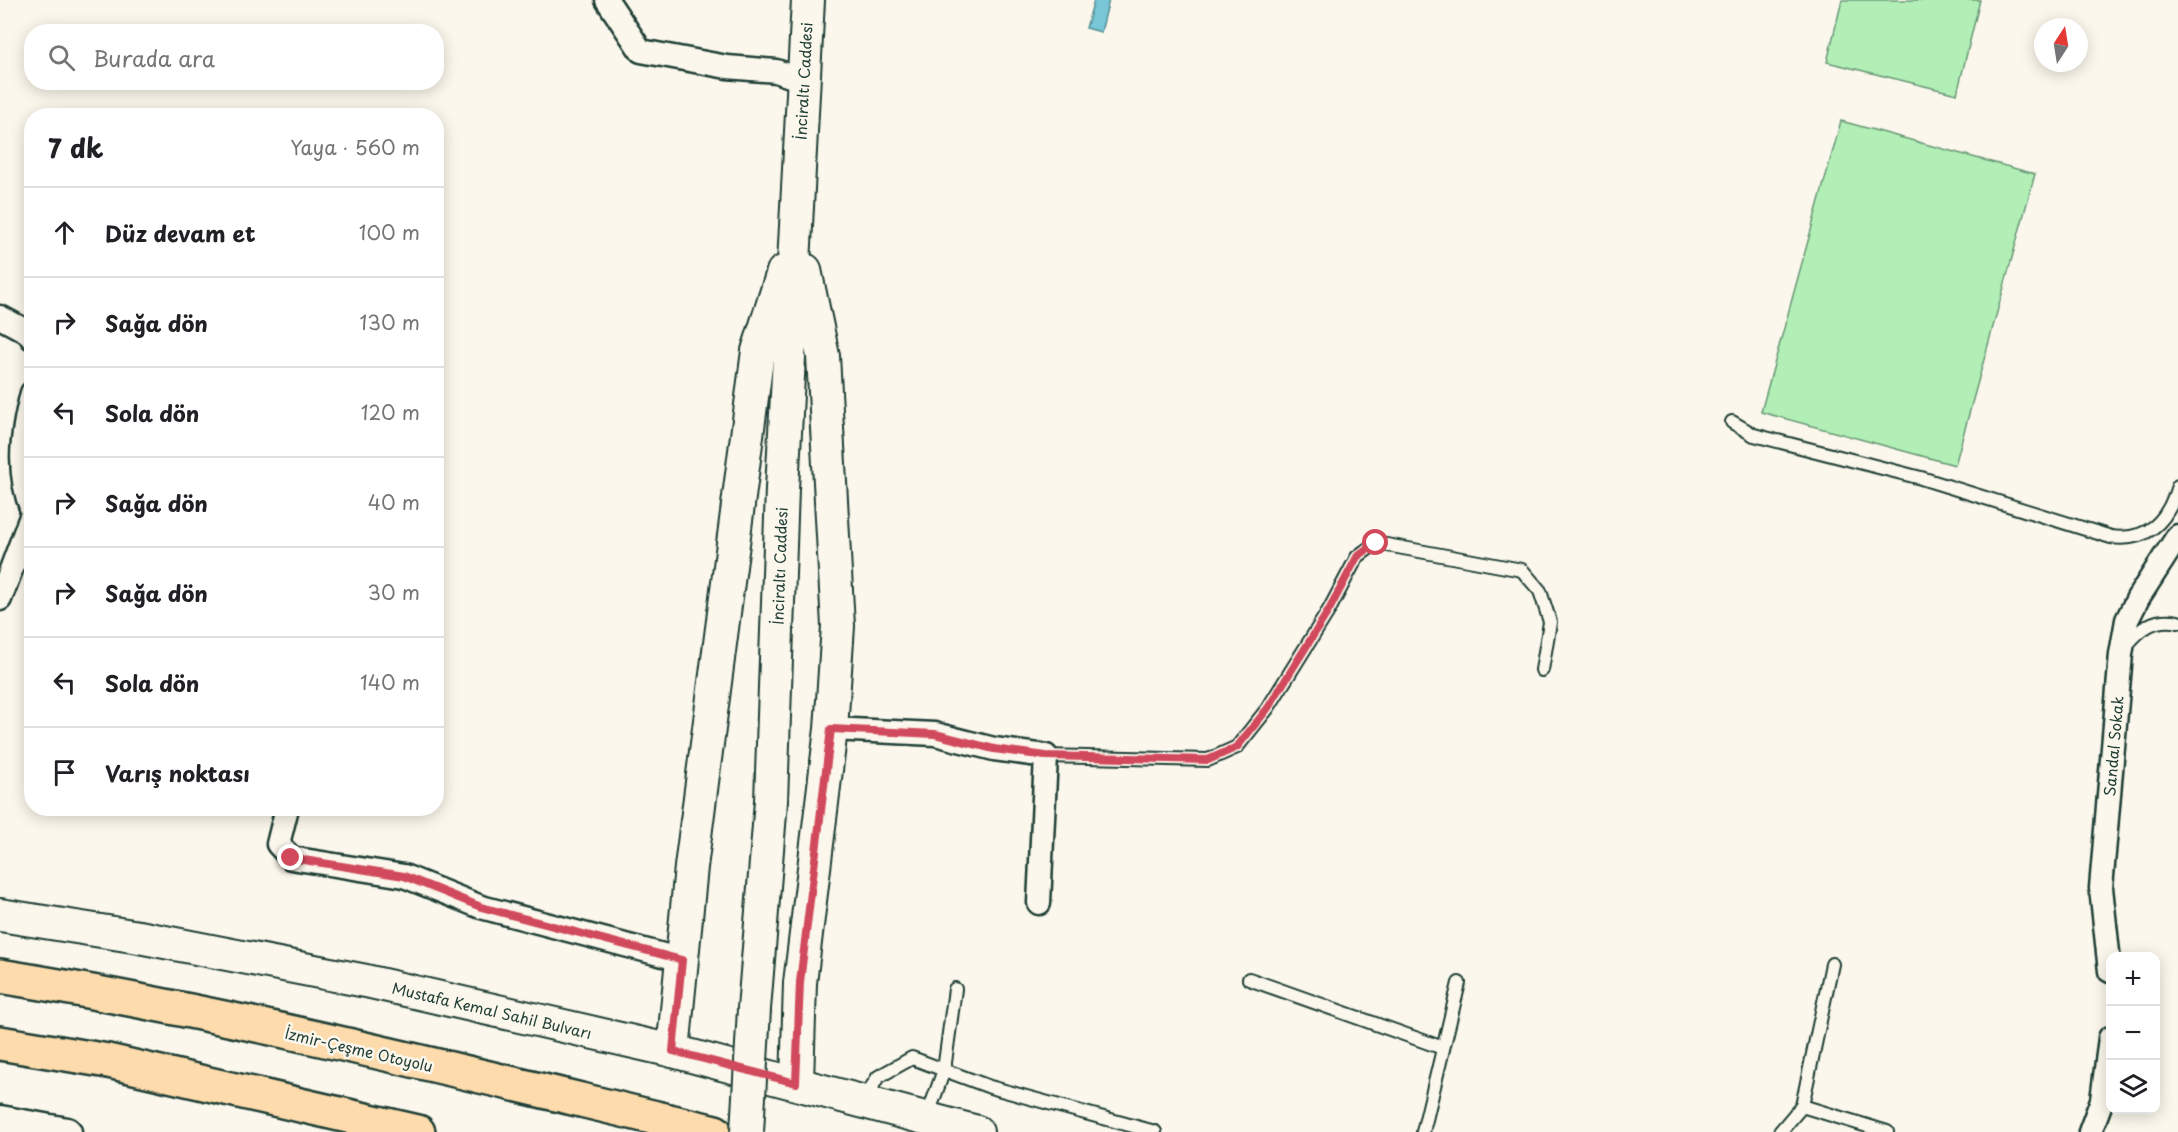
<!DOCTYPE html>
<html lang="tr">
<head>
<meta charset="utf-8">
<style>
  :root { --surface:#fff; --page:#f2f2f2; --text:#202124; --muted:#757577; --line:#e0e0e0 }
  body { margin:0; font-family:"Playpen Sans",sans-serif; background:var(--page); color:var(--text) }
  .controls { position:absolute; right:18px; bottom:18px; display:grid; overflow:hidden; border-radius:12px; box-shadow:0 3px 15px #0003 }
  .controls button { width:54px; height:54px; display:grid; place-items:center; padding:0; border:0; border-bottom:2px solid var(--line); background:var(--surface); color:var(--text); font:30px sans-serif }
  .compass { position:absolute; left:2034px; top:18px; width:54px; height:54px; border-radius:50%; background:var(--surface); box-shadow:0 3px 15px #0003; rotate:12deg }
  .stop { position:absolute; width:18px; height:18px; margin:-14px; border:4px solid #d1495b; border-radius:50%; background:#fff }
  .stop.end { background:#d1495b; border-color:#fff; box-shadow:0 2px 6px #0008 }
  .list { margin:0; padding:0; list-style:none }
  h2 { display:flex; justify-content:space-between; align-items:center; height:78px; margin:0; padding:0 24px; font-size:26px }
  h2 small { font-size:20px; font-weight:400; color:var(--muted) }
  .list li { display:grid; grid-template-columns:39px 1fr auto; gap:18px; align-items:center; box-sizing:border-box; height:90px; padding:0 24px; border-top:2px solid var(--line) }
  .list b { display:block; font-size:22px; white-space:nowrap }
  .list em { font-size:20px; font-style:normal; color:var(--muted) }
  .icon { flex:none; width:33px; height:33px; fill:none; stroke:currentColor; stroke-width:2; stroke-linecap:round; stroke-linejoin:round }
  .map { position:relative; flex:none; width:2178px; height:1132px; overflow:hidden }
  .search { position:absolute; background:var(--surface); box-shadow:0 3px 15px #0003; left:24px; top:24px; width:420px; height:66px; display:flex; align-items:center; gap:15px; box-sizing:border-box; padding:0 21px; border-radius:24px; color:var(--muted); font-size:22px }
  .panel { position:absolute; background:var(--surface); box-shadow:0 3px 15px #0003; left:24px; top:108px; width:420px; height:708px; border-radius:24px }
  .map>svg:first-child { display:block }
</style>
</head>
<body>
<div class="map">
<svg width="2178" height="1132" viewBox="0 0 2178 1132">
  <rect width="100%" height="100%" fill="#fbf7ec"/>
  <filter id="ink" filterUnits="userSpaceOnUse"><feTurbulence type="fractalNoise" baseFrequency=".0167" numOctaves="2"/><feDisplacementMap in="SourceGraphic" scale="12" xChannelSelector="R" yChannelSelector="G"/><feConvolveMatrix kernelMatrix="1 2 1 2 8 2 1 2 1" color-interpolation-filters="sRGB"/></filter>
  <g filter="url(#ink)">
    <g fill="#b1efb6" stroke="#689675" stroke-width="1.5">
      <polygon points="1842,0 1980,0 1957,94 1827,62"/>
      <polygon points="1841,121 2035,174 1955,465 1761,412"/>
    </g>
    <polygon fill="#78c6d6" stroke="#548f95" stroke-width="1.5" points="1094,0 1109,0 1101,32 1086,28"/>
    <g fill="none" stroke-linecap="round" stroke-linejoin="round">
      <defs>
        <g id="service">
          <path d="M1732,422l22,13 167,43 190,59c38,5 57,-17 67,-51"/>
          <path d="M2126,646c14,-18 29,-29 52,-24"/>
          <polyline points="1046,756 1208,760 1237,747 1268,708 1329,610 1357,557 1376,543 1522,570 1540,591 1550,622 1542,670"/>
          <polyline points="1249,979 1443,1048"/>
          <polyline points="863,1101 878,1077 912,1058 990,1087 1155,1132"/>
          <polyline points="1802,1106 1887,1132"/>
          <polyline points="927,1117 944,1070 955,989"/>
          <polyline points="1423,1132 1459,983"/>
          <polyline points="1780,1132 1802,1106 1832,964"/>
        </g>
        <g id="minor">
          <polyline points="607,0 641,51 727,67 776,71 802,80"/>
          <polyline points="0,317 28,332 32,338"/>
          <path d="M32,393c-10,40 -16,78 0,117"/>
          <polyline points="0,599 32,514"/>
          <polyline points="831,729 935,734 994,749 1046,756 1039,903"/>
          <polyline points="287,808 278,844 291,858 404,876 481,907 682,960"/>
          <polyline points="2110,971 2101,888 2121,654 2127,620 2138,598 2178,536"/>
          <polyline points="2090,1132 2102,1100 2110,1038"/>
        </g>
        <polyline id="tertiary" points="0,1120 67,1132"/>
        <g id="secondary">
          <polyline points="0,915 139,937 366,981 673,1051 977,1132"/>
          <polyline points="754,1009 771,801 782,489 808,0"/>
          <polyline points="673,1051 691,867 758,351 783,272"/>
          <polyline points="797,1083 800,983 831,729 838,626 823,356 805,270"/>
        </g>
        <g id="motorway">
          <path d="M0,976c241,39 478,100 715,156"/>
          <polyline points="0,1043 108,1061 418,1132"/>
        </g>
      </defs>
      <use href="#service" stroke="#1f3d34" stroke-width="16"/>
      <use href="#minor" stroke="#1f3d34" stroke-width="27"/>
      <use href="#tertiary" stroke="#1f3d34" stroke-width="33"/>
      <use href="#secondary" stroke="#1f3d34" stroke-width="36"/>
      <use href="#motorway" stroke="#1f3d34" stroke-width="38"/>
      <use href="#service" stroke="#fbf7ec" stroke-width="12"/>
      <use href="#minor" stroke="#fbf7ec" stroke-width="22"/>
      <use href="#tertiary" stroke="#fbf7ec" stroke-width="28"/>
      <use href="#secondary" stroke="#fbf7ec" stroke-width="32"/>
      <use href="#motorway" stroke="#fddbac" stroke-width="33"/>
      <defs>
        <polyline id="secondary-bridge" points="747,1132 754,1009"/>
      </defs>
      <use href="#secondary-bridge" stroke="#1f3d34" stroke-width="36" stroke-linecap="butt"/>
      <use href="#secondary-bridge" stroke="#fbf7ec" stroke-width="32"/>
    </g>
  </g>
  <g fill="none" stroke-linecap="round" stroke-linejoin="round" filter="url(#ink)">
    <polyline stroke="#d1495b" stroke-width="8" points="291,858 404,876 481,907 682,960 673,1051 796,1083 800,982 831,729 935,734 994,749 1046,756 1208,760 1237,747 1268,708 1329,610 1357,557 1376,543"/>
  </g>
  <g text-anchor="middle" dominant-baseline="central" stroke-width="5" stroke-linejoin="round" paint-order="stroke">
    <g font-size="15" fill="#1f3d34" stroke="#fbf7ec">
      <text transform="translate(803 81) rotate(-87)">İnciraltı Caddesi</text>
      <text transform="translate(779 566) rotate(-88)">İnciraltı Caddesi</text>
      <text transform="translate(2113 746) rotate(-85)">Sandal Sokak</text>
      <text transform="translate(492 1010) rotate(13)">Mustafa Kemal Sahil Bulvarı</text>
      <text transform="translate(359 1049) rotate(13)">İzmir-Çeşme Otoyolu</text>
    </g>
  </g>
</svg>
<div class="controls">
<button>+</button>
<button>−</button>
<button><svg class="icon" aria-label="layers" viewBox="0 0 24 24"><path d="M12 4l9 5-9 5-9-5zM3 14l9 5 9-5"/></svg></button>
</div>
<svg class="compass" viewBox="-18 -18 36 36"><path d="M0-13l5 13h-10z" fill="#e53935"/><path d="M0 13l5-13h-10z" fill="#757577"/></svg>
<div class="stop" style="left:1376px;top:543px"></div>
<div class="stop end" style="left:291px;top:858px"></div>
<div class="search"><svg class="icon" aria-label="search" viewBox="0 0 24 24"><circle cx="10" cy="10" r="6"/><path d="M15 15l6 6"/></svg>Burada ara</div>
<section class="panel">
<h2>7 dk<small>Yaya · 560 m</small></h2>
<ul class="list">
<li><svg class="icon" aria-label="ahead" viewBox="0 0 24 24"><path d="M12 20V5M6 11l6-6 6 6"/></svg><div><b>Düz devam et</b></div><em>100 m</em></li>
<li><svg class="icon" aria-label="right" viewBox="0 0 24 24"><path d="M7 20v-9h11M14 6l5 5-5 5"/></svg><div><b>Sağa dön</b></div><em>130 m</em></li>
<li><svg class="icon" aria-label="left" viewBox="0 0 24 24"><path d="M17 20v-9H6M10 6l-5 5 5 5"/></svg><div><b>Sola dön</b></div><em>120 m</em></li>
<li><svg class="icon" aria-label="right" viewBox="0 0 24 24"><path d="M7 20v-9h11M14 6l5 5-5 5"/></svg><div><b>Sağa dön</b></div><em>40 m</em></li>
<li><svg class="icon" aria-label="right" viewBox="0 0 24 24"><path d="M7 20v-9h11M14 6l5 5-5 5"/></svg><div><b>Sağa dön</b></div><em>30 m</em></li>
<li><svg class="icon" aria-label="left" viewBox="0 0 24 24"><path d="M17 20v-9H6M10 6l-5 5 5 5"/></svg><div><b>Sola dön</b></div><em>140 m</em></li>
<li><svg class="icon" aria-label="arrive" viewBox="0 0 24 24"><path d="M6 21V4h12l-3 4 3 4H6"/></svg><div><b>Varış noktası</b></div></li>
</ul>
</section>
</div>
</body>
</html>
